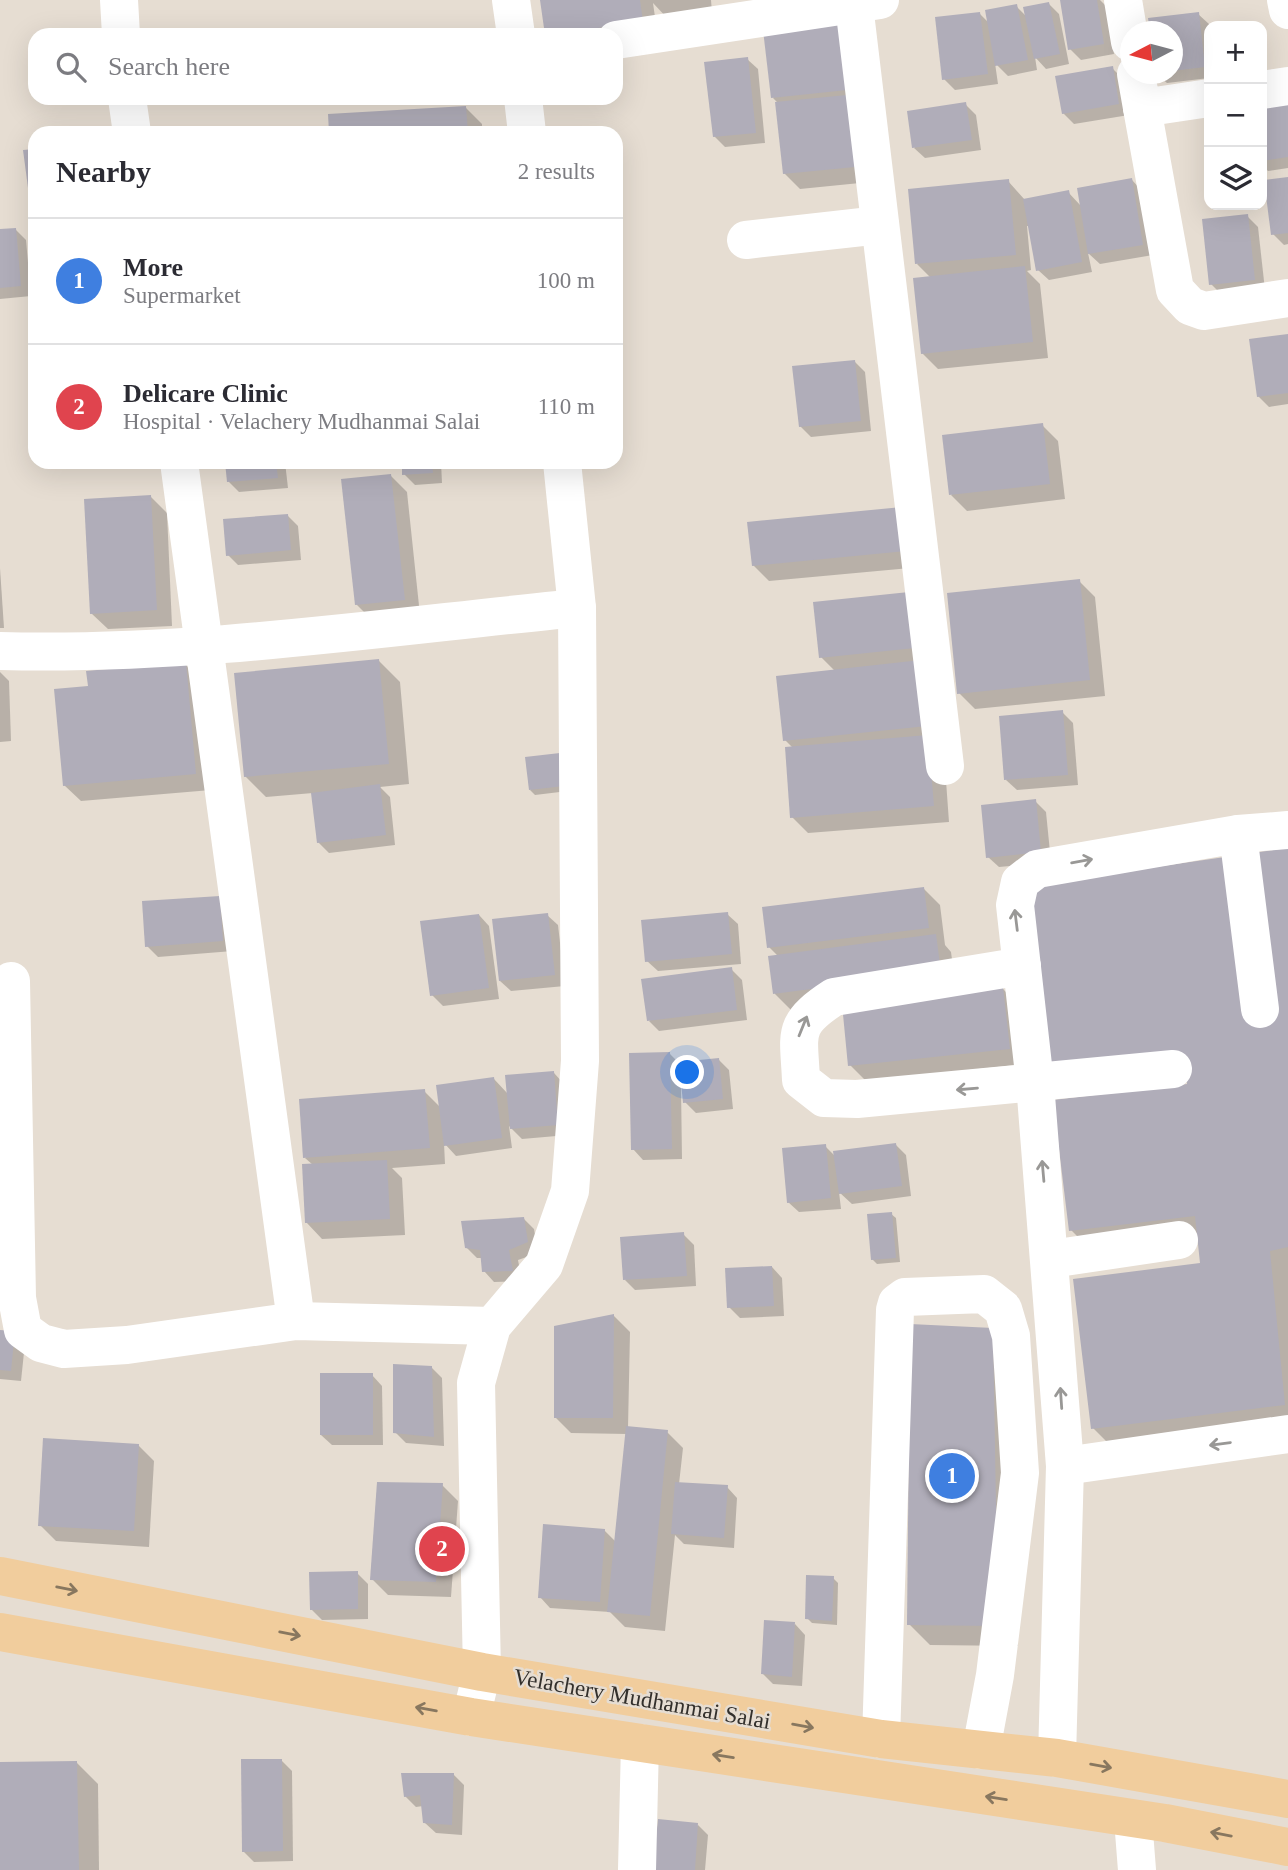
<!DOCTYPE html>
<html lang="en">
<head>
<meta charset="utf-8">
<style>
  :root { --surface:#fff; --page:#f7f7f7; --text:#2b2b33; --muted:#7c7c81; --line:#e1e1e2; --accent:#ea580c }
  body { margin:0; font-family:"Times New Roman",serif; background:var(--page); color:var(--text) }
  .controls { position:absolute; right:21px; top:21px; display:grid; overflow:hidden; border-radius:14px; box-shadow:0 7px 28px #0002 }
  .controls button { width:63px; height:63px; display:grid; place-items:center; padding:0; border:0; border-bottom:2px solid var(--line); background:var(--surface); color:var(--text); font:35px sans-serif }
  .compass { position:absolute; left:1120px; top:21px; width:63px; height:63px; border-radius:50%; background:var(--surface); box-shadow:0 7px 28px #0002; rotate:264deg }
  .you { position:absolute; left:688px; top:1073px; width:24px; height:24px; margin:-18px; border:5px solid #fff; border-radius:50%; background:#1a73e8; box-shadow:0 0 0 10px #1a73e833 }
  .badge { display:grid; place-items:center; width:46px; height:46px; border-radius:50%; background:var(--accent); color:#fff; font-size:23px; font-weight:700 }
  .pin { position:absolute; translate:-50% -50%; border:4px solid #fff; box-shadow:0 2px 7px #0006 }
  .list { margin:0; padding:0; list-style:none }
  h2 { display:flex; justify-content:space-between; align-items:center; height:91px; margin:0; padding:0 28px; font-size:30px }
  h2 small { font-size:23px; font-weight:400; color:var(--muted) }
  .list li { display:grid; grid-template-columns:46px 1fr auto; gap:21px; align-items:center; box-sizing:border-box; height:126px; padding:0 28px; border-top:2px solid var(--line) }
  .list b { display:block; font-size:26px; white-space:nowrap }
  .list p { margin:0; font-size:23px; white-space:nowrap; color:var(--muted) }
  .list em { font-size:23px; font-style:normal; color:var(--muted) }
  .icon { flex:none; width:38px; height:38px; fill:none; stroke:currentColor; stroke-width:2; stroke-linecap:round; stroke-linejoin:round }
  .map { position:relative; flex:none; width:1288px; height:1870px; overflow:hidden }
  .search { position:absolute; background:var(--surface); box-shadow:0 7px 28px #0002; left:28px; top:28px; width:595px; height:77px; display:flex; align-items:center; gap:18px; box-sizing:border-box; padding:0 24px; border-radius:21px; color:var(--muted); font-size:26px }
  .panel { position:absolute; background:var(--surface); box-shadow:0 7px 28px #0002; left:28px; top:126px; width:595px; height:343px; border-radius:21px }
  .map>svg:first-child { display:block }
</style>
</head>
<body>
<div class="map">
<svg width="1288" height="1870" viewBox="0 0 1288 1870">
  <rect width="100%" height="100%" fill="#e6ddd2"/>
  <g fill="#0003">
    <polygon points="541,0 711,0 712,12 668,19 653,3 658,38 547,35"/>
    <polygon points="1070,0 1100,0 1106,6 1114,54 1081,60 1070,49"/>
    <polygon points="1048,3 1059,14 1069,64 1046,69 1035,57 1037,70 1008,76 995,63 998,84 955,90 944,79 979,13 989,23 1016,6 1026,16"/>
    <polygon points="1198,14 1209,24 1209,78 1167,83 1157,74 1172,74 1172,32"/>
    <polygon points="838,24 870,182 800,189 784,173 779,104 773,98"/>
    <polygon points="747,59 758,69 765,143 725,147 714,136"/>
    <polygon points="1112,68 1123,79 1129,115 1074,124 1063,113"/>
    <polygon points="965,104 976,115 981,150 925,158 914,148"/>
    <polygon points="1288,104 1288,168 1268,171 1262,165 1262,108"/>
    <polygon points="466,108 482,124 482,133 330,133"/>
    <polygon points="1288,179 1288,244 1284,245 1273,234"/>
    <polygon points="1132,180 1142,191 1153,255 1100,264 1088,253 1092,272 1049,280 1038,270 1030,226 1027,226 1031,270 1027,271 1040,284 1048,358 938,369 922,353 931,278 917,264 1008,181 1025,200 1068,192 1081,206"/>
    <polygon points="1247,216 1258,227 1265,290 1222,295 1211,284"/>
    <polygon points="16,230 26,240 31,296 0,299 0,231"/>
    <polygon points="1288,336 1288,404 1269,407 1258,396"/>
    <polygon points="854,361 865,372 871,431 811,437 800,426"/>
    <polygon points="1042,425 1058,441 1065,499 967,511 951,495"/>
    <polygon points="227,462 285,462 288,488 239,492 228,481"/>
    <polygon points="403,462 441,462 442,483 415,485 404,474"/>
    <polygon points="391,476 407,492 420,615 372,620 356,604"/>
    <polygon points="151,497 167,513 172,626 108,629 91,613"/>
    <polygon points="901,509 921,567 769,581 753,565"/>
    <polygon points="287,515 298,526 301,560 238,565 228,555"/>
    <polygon points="0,568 4,628 0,628"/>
    <polygon points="1079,581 1095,597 1105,696 975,709 959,693"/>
    <polygon points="909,594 944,753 949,822 808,833 792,817 793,748 785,740 835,671 821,657"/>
    <polygon points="379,661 400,682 409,784 380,787 390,797 395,845 329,853 318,842 313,793 266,797 245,776"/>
    <polygon points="185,664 201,680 211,790 81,801 64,785 90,687"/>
    <polygon points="0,672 9,681 11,741 0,742"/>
    <polygon points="1062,712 1073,723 1078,785 1017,790 1006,780"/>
    <polygon points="565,760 568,791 535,795 530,790"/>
    <polygon points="1035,801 1046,812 1051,862 999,867 988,857"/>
    <polygon points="1288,850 1288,1428 1114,1449 1093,1428 1202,1265 1199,1238 1092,1251 1071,1230 1189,1086 1188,1075 1068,1090"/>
    <polygon points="924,889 940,905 945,945 951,952 956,988 1003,989 1019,1005 1025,1064 866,1081 850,1065 843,1003 791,1010 775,994 779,957 769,947"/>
    <polygon points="219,897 233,951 158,957 147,946"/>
    <polygon points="727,914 738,924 741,964 658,971 647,961"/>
    <polygon points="479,915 489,926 499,999 443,1006 432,995"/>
    <polygon points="547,915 558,925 565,986 511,991 500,981"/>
    <polygon points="731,969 742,980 747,1020 659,1031 649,1021"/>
    <polygon points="670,1054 679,1063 719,1060 729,1070 733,1109 696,1113 685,1102 683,1086 681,1086 682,1159 643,1160 633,1149"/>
    <polygon points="554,1073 564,1084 568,1135 522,1139 509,1126 512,1148 456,1156 444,1143 445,1164 392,1168 402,1178 405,1235 322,1239 306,1222 313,1165 305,1158 424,1091 440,1107 494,1079 508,1094"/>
    <polygon points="895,1144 906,1155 911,1196 852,1204 839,1192 841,1209 799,1212 788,1202 825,1146 836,1157"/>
    <polygon points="891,1214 896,1218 900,1262 877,1264 872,1259"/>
    <polygon points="523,1218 534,1229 538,1253 518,1260 522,1281 494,1282 484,1271 482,1258 477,1258 466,1247"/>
    <polygon points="683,1234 694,1245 696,1286 635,1290 625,1280"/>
    <polygon points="772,1267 782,1278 784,1316 740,1318 729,1307"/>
    <polygon points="614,1316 630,1332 628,1428 667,1432 683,1448 679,1484 727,1487 737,1498 734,1548 684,1544 675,1535 665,1631 625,1627 610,1612 550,1608 540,1597 604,1530 616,1542 627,1434 571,1433 555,1417"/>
    <polygon points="911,1326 1013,1351 1018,1646 930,1645 909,1624"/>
    <polygon points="0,1331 25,1343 21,1381 0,1379"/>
    <polygon points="432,1368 442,1378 444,1446 406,1443 395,1432"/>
    <polygon points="372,1375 382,1386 383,1445 332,1445 321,1435"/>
    <polygon points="138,1445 154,1461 149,1547 56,1541 40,1525"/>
    <polygon points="442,1485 458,1501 451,1597 388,1595 372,1579"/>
    <polygon points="357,1573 368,1584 368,1619 322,1620 311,1609"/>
    <polygon points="833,1578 838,1583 837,1625 812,1623 807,1618"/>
    <polygon points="795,1624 805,1635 802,1686 773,1684 763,1674"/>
    <polygon points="281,1760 292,1771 293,1861 254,1862 243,1851"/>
    <polygon points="77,1763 98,1784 99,1870 0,1870 0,1764"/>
    <polygon points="453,1774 464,1785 462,1835 436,1833 425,1823 423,1806 416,1807 405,1796"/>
    <polygon points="698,1825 708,1835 705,1870 655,1870"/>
  </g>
  <g fill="#b0adb9">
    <polygon points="540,0 640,0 643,22 545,35"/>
    <polygon points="1060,0 1097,0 1104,44 1068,50"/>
    <polygon points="1049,2 1060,54 1034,59 1023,7"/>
    <polygon points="1017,4 1028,60 995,66 985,10"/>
    <polygon points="980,12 988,74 942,80 935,17"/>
    <polygon points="1199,12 1205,67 1172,71 1172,32 1150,32 1148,18"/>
    <polygon points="839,23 847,90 771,98 763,30"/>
    <polygon points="748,57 756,133 713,137 704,62"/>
    <polygon points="1113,66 1119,104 1062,114 1055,76"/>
    <polygon points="847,95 855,167 783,174 775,102"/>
    <polygon points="966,102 972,140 912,148 907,111"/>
    <polygon points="1288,103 1288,157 1262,161 1262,106"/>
    <polygon points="466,106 468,133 329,133 328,114"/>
    <polygon points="35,149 35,218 32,218 23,150"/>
    <polygon points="1288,177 1288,233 1271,235 1264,180"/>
    <polygon points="1132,178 1143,245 1088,254 1077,188"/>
    <polygon points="1009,179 1016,255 915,264 908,189"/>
    <polygon points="1069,190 1082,262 1036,271 1023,199"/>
    <polygon points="1248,214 1255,280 1209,285 1202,219"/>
    <polygon points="16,228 21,286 0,288 0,229"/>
    <polygon points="1025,266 1033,342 921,354 913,278"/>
    <polygon points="1288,334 1288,393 1257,397 1249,339"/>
    <polygon points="855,360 861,421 799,427 792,366"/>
    <polygon points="1043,423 1050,484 949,495 942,435"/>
    <polygon points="225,462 276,462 278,478 227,482"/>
    <polygon points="402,462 432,462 433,473 402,475"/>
    <polygon points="391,474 405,600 355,605 341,479"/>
    <polygon points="151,495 157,610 90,614 84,499"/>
    <polygon points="902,507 906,551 752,566 747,522"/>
    <polygon points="288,514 291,550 226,556 223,519"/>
    <polygon points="1080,579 1090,680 957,694 947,593"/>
    <polygon points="909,592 915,648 819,658 813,602"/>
    <polygon points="379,659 389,764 244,777 234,673"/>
    <polygon points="921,660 927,726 783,741 776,676"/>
    <polygon points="186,662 196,774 63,786 54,689 88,686 86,671"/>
    <polygon points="1063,710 1068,775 1004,780 999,716"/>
    <polygon points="928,735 934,806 790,818 785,747"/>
    <polygon points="560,753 564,786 529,790 525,757"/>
    <polygon points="380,784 386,835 317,843 311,793"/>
    <polygon points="1036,799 1041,852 986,858 981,805"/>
    <polygon points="1288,848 1288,1247 1270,1251 1285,1405 1091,1429 1073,1279 1200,1263 1195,1216 1069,1231 1053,1100 1187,1084 1183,1053 1045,1070 1023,886"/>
    <polygon points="924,887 929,928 767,948 762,907"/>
    <polygon points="220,896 223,941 145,947 142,901"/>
    <polygon points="728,912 732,954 645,962 641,920"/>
    <polygon points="548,913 555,975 499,981 492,919"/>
    <polygon points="479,914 489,988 430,996 420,921"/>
    <polygon points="936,934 941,972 773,994 768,956"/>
    <polygon points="732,967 737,1010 647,1021 641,979"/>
    <polygon points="1003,987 1010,1049 848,1066 842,1004"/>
    <polygon points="670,1052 672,1149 631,1150 629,1053"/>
    <polygon points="719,1058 723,1099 683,1103 679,1062"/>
    <polygon points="554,1071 558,1125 510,1129 505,1075"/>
    <polygon points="494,1077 502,1138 444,1146 436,1085"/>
    <polygon points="425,1089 430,1148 303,1158 299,1099"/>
    <polygon points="896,1143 902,1186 839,1194 833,1151"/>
    <polygon points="826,1144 831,1198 787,1203 782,1148"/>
    <polygon points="387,1160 390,1219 305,1223 302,1164"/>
    <polygon points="892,1212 896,1258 871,1260 867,1214"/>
    <polygon points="524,1217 528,1242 509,1250 513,1271 482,1272 480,1250 465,1248 461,1221"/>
    <polygon points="684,1232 687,1276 623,1280 620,1237"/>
    <polygon points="772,1266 774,1306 727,1308 725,1268"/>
    <polygon points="614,1314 613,1418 554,1418 554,1326"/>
    <polygon points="910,1324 993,1328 998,1626 907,1625"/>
    <polygon points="0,1330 15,1331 11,1371 0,1370"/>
    <polygon points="393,1364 432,1366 434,1437 393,1433"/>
    <rect x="320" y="1373" width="53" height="62"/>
    <polygon points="626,1426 668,1430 650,1616 607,1612"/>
    <polygon points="43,1438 139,1444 134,1531 38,1526"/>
    <polygon points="377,1482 443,1483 436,1582 370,1580"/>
    <polygon points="675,1482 728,1485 724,1538 671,1534"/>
    <polygon points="543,1524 605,1529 600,1602 538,1598"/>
    <polygon points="358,1571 358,1609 310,1610 309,1572"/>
    <polygon points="806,1575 834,1576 832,1621 805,1619"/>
    <polygon points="764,1620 795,1622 792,1677 761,1674"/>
    <polygon points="241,1759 282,1759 283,1851 242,1852"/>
    <polygon points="77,1761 79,1870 0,1870 0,1762"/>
    <polygon points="401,1773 454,1773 452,1825 423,1823 420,1795 404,1797"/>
    <polygon points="658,1819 698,1823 695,1870 653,1870"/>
  </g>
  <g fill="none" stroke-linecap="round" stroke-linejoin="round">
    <g stroke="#fff" stroke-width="38">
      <polyline points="119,0 121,35"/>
      <polyline points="511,0 516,35"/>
      <polyline points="1123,0 1130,42"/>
      <polyline points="1286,0 1288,10"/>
      <polyline points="854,5 945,766"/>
      <polyline points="616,40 880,0"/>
      <polyline points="1136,74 1142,108 1209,98"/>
      <polyline points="1262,90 1288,86"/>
      <polyline points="127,98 132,133"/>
      <polyline points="523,98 527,133"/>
      <polyline points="1142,108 1175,290 1190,306 1204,311 1288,298"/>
      <polyline points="746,240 880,225"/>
      <polyline points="179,462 296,1321"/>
      <path d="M0,651c193,5 385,-24 577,-43"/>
      <polyline points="1238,834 1260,1009"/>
      <path d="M1022,966l-188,31c-43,28 -35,36 -33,83l23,18 33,1 316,-30"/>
      <polyline points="11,981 17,1298 23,1330 41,1343 64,1349 127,1345 296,1321 492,1326"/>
      <polyline points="1051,1259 1179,1240"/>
      <polyline points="1065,1466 1288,1434"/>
      <polyline points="471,1717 482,1672 476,1383 492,1326 544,1265 570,1191 580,1061 577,608 562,462"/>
      <polyline points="881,1739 895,1310 897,1303 905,1297 984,1294 1003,1309 1011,1336 1020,1473 995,1675 981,1750"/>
      <polyline points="1057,1758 1065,1466 1035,1083 1015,905 1020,882 1037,869 1238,834 1288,830"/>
      <polyline points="1133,1819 1137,1870"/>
      <polyline points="637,1870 640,1743"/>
    </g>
    <g stroke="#f1cd9d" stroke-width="38">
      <polyline points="0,1576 482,1672 881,1739 1057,1758 1288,1799"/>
      <polyline points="0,1632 471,1717 1165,1823 1288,1847"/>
    </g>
  </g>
  <defs><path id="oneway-shaft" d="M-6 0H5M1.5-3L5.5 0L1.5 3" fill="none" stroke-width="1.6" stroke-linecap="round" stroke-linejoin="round" transform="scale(1.75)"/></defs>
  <g stroke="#999896">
    <use href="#oneway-shaft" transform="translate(1082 861) rotate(-10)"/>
    <use href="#oneway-shaft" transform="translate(1016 920) rotate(-97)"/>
    <use href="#oneway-shaft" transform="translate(803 1026) rotate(-68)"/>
    <use href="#oneway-shaft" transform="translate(967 1089) rotate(175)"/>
    <use href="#oneway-shaft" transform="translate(1043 1171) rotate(-95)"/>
    <use href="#oneway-shaft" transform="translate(1061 1398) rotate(-94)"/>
    <use href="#oneway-shaft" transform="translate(1220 1444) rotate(172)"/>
  </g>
  <g stroke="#88775f">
    <use href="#oneway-shaft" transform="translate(67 1589) rotate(11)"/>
    <use href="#oneway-shaft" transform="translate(290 1634) rotate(11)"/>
    <use href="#oneway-shaft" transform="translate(426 1709) rotate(-170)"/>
    <use href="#oneway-shaft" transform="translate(803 1726) rotate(10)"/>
    <use href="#oneway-shaft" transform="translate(723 1756) rotate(-171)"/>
    <use href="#oneway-shaft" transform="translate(1101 1766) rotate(10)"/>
    <use href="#oneway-shaft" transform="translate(996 1798) rotate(-171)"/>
    <use href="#oneway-shaft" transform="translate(1221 1834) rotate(-169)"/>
  </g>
  <g text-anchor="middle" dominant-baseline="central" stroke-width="5" stroke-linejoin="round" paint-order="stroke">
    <g font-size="23" fill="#33302c" stroke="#e6ddd2">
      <text transform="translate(642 1699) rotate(10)">Velachery Mudhanmai Salai</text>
    </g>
  </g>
</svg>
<div class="controls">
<button>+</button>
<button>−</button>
<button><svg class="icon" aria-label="layers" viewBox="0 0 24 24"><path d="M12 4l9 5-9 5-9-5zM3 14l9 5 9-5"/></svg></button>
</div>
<svg class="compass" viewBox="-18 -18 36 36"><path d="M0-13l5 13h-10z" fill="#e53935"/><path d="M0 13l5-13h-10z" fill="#7c7c81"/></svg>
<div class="you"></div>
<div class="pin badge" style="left:952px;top:1476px;background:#3f7fe0">1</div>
<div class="pin badge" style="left:442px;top:1549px;background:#e0444e">2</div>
<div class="search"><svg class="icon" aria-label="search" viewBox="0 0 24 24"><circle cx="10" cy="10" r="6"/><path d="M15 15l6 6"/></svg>Search here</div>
<section class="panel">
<h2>Nearby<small>2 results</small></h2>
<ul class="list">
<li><span class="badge" style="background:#3f7fe0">1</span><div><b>More</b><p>Supermarket</p></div><em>100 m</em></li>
<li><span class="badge" style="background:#e0444e">2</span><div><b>Delicare Clinic</b><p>Hospital · Velachery Mudhanmai Salai</p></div><em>110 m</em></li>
</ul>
</section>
</div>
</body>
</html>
